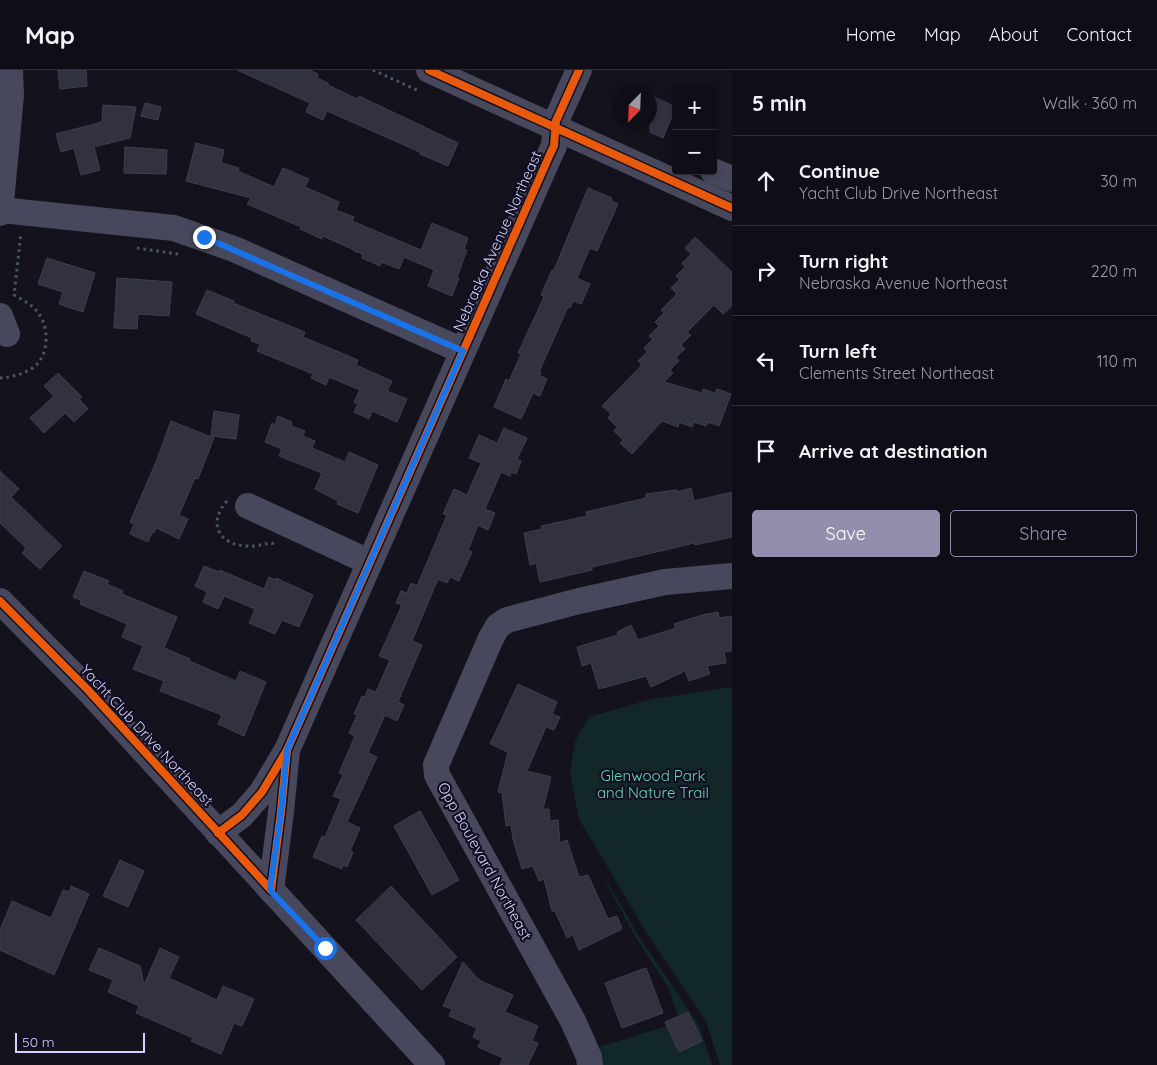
<!DOCTYPE html>
<html lang="en">
<head>
<meta charset="utf-8">
<style>
  :root { --surface:#0f0e16; --page:#1d1c23; --text:#f1f3f6; --muted:#9b9ca1; --line:#2f2e35; --accent:#918eae }
  body { margin:0; font-family:Quicksand,sans-serif; background:var(--page); color:var(--text) }
  .controls { position:absolute; right:15px; top:15px; display:grid; overflow:hidden; border-radius:5px; box-shadow:0 2px 8px #0003 }
  .controls button { width:45px; height:45px; display:grid; place-items:center; padding:0; border:0; border-bottom:1px solid var(--line); background:var(--surface); color:var(--text); font:25px sans-serif }
  .compass { position:absolute; left:612px; top:15px; width:45px; height:45px; border-radius:50%; background:var(--surface); box-shadow:0 2px 8px #0003; rotate:203deg }
  .scale { position:absolute; left:15px; bottom:12px; width:130px; box-sizing:border-box; padding-left:5px; border:2px solid #d4d1fc; border-top:0; font-size:14px; line-height:18px; white-space:nowrap; color:#d4d1fc; -webkit-text-stroke:4px #110f21; paint-order:stroke }
  .stop { position:absolute; width:15px; height:15px; margin:-11px; border:4px solid #1a73e8; border-radius:50%; background:#fff }
  .stop.end { background:#1a73e8; border-color:#fff; box-shadow:0 1px 5px #0008 }
  .list { margin:0; padding:0; list-style:none }
  h2 { display:flex; justify-content:space-between; align-items:center; height:65px; margin:0; padding:0 20px; font-size:21px }
  h2 small { font-size:16px; font-weight:400; color:var(--muted) }
  .list li { display:grid; grid-template-columns:32px 1fr auto; gap:15px; align-items:center; box-sizing:border-box; height:90px; padding:0 20px; border-top:1px solid var(--line) }
  .list b { display:block; font-size:19px; white-space:nowrap }
  .list p { margin:0; font-size:16px; white-space:nowrap; color:var(--muted) }
  .list em { font-size:16px; font-style:normal; color:var(--muted) }
  .actions { display:flex; gap:10px; padding:15px 20px }
  .actions a { flex:1; padding:11px 0; border:1px solid var(--accent); border-radius:5px; text-align:center; font-size:18px; color:var(--accent) }
  .actions .main { background:var(--accent); color:#fff }
  .icon { flex:none; width:28px; height:28px; fill:none; stroke:currentColor; stroke-width:2; stroke-linecap:round; stroke-linejoin:round }
  .map { position:relative; flex:none; width:732px; height:995px; overflow:hidden }
  header { display:flex; align-items:center; gap:30px; box-sizing:border-box; height:70px; padding:0 25px; background:var(--surface); border-bottom:1px solid var(--line) }
  header strong { font-size:24px }
  nav { display:flex; gap:28px; margin-inline-start:auto; font-size:18px }
  main { display:flex }
  aside { flex:1; background:var(--surface) }
  .map>svg:first-child { display:block }
</style>
</head>
<body>
<header>
<strong>Map</strong>
<nav><a>Home</a><a>Map</a><a>About</a><a>Contact</a></nav>
</header>
<main>
<div class="map">
<svg width="732" height="995" viewBox="0 0 732 995">
  <rect width="100%" height="100%" fill="#14131d"/>
  <g fill="#122727">
    <polygon points="732,617 732,995 720,995 706,951 648,865 579,749 570,702 575,671 589,647 652,629"/>
    <polygon points="597,794 641,870 699,955 712,995 599,995 597,982 602,976 680,952 668,917 633,863"/>
  </g>
  <g fill="#32313f" stroke="#403d50">
    <polygon points="58,0 86,0 87,16 60,19"/>
    <polygon points="237,0 309,0 318,4 317,8 328,13 328,15 357,29 359,26 458,73 448,96 420,84 420,82 327,41 323,50 306,42 310,33"/>
    <polygon points="650,25 676,37 663,68 650,62"/>
    <polygon points="145,33 161,37 158,50 141,46"/>
    <polygon points="103,35 136,37 130,68 94,77 100,100 81,105 74,78 61,82 56,64 102,52"/>
    <polygon points="196,73 224,80 221,93 239,98 238,101 274,117 283,98 309,109 305,117 339,132 336,140 354,147 352,151 421,180 432,153 468,168 464,179 467,180 457,207 459,208 452,226 428,216 434,200 404,187 399,199 381,192 380,196 362,188 363,184 354,181 354,180 323,166 322,169 300,159 301,157 247,134 251,128 186,111"/>
    <polygon points="125,77 167,80 166,104 124,103"/>
    <polygon points="588,118 612,128 611,131 618,134 597,181 590,178 577,208 590,214 581,234 573,231 570,238 568,237 539,302 541,303 540,306 547,309 540,326 533,323 521,349 494,337 506,309 509,311 521,284 518,283 544,227 541,225 552,200 554,200"/>
    <polygon points="695,167 732,202 732,236 723,244 714,235 687,262 691,265 681,275 685,279 676,287 679,291 670,300 673,303 664,312 702,323 703,319 715,323 717,319 731,324 719,356 708,352 706,356 694,352 692,357 679,352 678,357 662,351 632,384 620,373 623,370 614,361 617,357 608,348 611,344 602,336 642,295 638,291 647,282 644,278 653,269 649,266 659,256 655,252 664,243 661,240 677,224 671,218 680,209 676,206 685,197 682,193 691,184 685,178"/>
    <polygon points="47,188 95,203 83,242 59,234 63,222 38,214"/>
    <polygon points="117,208 172,212 169,246 138,244 137,259 114,258"/>
    <polygon points="207,220 234,231 233,233 305,262 303,267 358,290 356,295 392,311 387,321 407,329 397,352 372,341 369,349 354,342 358,334 354,332 360,320 329,307 326,315 311,308 313,304 257,281 260,274 251,271 252,268 196,244"/>
    <polygon points="58,303 82,327 79,329 88,339 74,352 65,343 44,363 30,348 54,326 44,316"/>
    <polygon points="214,341 239,345 236,369 211,366"/>
    <polygon points="278,346 292,352 291,356 305,361 303,366 315,371 312,378 345,392 349,382 378,395 358,443 337,434 338,431 315,419 322,403 279,386 282,379 265,372 272,353 275,355"/>
    <polygon points="171,351 214,368 198,409 195,408 179,445 188,449 179,469 156,458 154,463 152,462 148,472 130,464 134,454 130,452 156,392"/>
    <polygon points="504,358 527,368 517,389 521,391 516,404 511,402 510,406 501,402 485,439 495,443 488,460 478,455 468,480 472,482 459,511 450,507 447,513 438,509 412,571 422,575 398,632 404,635 397,651 385,645 368,683 377,687 347,752 360,758 350,781 353,782 347,797 343,795 342,799 313,787 322,766 325,767 341,729 333,726 343,705 339,703 355,666 349,663 357,645 354,644 362,626 365,627 368,619 376,622 390,590 379,586 402,535 396,533 401,521 407,523 411,513 417,516 447,445 443,444 454,419 467,425 481,393 469,388 479,365 497,373"/>
    <polygon points="0,401 19,419 11,427 62,476 40,499 22,483 26,478 0,453"/>
    <polygon points="691,418 694,431 732,422 732,467 695,475 695,473 592,497 592,500 540,512 536,493 530,495 524,463 542,459 541,456 587,446 586,442 646,428 646,424 677,420 677,422"/>
    <polygon points="204,496 219,502 220,500 264,519 269,507 276,510 276,508 313,525 299,557 282,550 275,564 249,553 255,539 224,526 218,539 203,532 207,522 195,516"/>
    <polygon points="84,501 109,511 107,514 123,521 122,524 177,547 164,578 190,589 189,591 236,611 240,601 266,612 244,666 218,654 222,645 160,621 164,611 133,599 143,576 122,567 127,554 80,534 81,530 73,527"/>
    <polygon points="718,542 719,548 732,546 732,581 724,582 726,593 707,596 710,604 689,611 685,601 651,617 646,606 599,619 591,593 582,596 577,577 618,565 617,562 631,555 638,570 676,558 674,554 702,545"/>
    <polygon points="518,614 557,632 552,644 560,647 554,660 546,657 527,701 551,707 543,739 549,739 550,751 558,750 560,773 567,770 579,807 588,805 608,849 617,846 622,859 579,880 573,865 567,868 555,841 552,841 544,809 539,811 533,796 522,799 513,769 511,755 506,756 502,723 498,722 508,682 490,674"/>
    <polygon points="420,741 459,810 432,825 394,756"/>
    <polygon points="120,790 144,801 128,837 103,826"/>
    <polygon points="71,816 89,824 54,905 0,880 0,860 12,831 51,848 63,820 69,822"/>
    <polygon points="391,816 457,887 422,920 356,850"/>
    <polygon points="99,878 140,896 144,915 160,878 179,887 169,908 217,930 223,916 254,929 242,956 234,953 221,984 191,971 193,968 136,943 139,936 108,922 113,910 89,900"/>
    <polygon points="463,892 477,908 483,912 513,925 505,942 538,956 532,971 538,973 528,995 500,995 503,988 478,977 481,971 473,967 477,958 449,946 452,939 443,936"/>
    <polygon points="646,898 663,943 622,958 605,913"/>
    <polygon points="688,942 702,971 679,982 665,952"/>
  </g>
  <g fill="none" stroke-linecap="round" stroke-linejoin="round">
    <g stroke="#4a5864" stroke-width="3" stroke-dasharray="2.5 4" stroke-linecap="butt">
      <polyline points="373,0 419,21"/>
      <polyline points="137,178 178,184"/>
      <path d="M0,308c13,-1 30,-5 39,-16 10,-14 9,-35 0,-48 -6,-9 -16,-14 -25,-19l7,-62"/>
      <path d="M227,431c-20,22 -8,44 20,45 8,1 16,-2 24,-3l3,1"/>
    </g>
    <g stroke="#48485d" stroke-width="26">
      <polyline points="429,0 732,138"/>
      <polyline points="713,101 732,109"/>
      <polyline points="0,140 174,158 234,179 463,281"/>
      <polyline points="0,143 11,25 10,0"/>
      <polyline points="0,246 7,264"/>
      <polyline points="248,436 369,492"/>
      <polyline points="0,531 88,620 432,995"/>
      <polyline points="287,680 551,82 554,76 556,51 579,0"/>
      <polyline points="218,763 242,745 262,722 287,680 281,742 271,820"/>
      <polyline points="590,995 589,987 573,951 437,705 436,695 491,568 498,556 507,550 579,531 665,512 732,506"/>
    </g>
    <defs>
      <g id="cycleway">
        <polyline points="429,0 732,138"/>
        <polyline points="0,531 88,620 271,820"/>
        <polyline points="287,680 551,82 554,76 556,51 579,0"/>
        <polyline points="218,763 242,745 262,722 287,680 281,742 271,820"/>
      </g>
    </defs>
    <use href="#cycleway" stroke="#110f21" stroke-width="11"/>
    <use href="#cycleway" stroke="#e8590c" stroke-width="8"/>
  </g>
  <g fill="none" stroke-linecap="round" stroke-linejoin="round">
    <polyline stroke="#1a73e8" stroke-width="6" points="204,167 463,281 287,680 281,742 270,820 325,878"/>
  </g>
  <g text-anchor="middle" dominant-baseline="central" stroke-width="4.5" stroke-linejoin="round" paint-order="stroke">
    <g font-size="15" fill="#d4d1fc" stroke="#110f21">
      <text transform="translate(497 171) rotate(-66)">Nebraska Avenue Northeast</text>
      <text transform="translate(147 665) rotate(47)">Yacht Club Drive Northeast</text>
      <text transform="translate(485 791) rotate(61)">Opp Boulevard Northeast</text>
    </g>
    <g font-size="15" fill="#62d7b5" stroke="#110f21">
      <text x="653" y="705">Glenwood Park<tspan x="653" dy="17">and Nature Trail</tspan></text>
    </g>
  </g>
</svg>
<div class="controls">
<button>+</button>
<button>−</button>
</div>
<svg class="compass" viewBox="-18 -18 36 36"><path d="M0-13l5 13h-10z" fill="#e53935"/><path d="M0 13l5-13h-10z" fill="#9b9ca1"/></svg>
<div class="scale">50 m</div>
<div class="stop" style="left:325px;top:878px"></div>
<div class="stop end" style="left:204px;top:167px"></div>
</div>
<aside>
<h2>5 min<small>Walk · 360 m</small></h2>
<ul class="list">
<li><svg class="icon" aria-label="ahead" viewBox="0 0 24 24"><path d="M12 20V5M6 11l6-6 6 6"/></svg><div><b>Continue</b><p>Yacht Club Drive Northeast</p></div><em>30 m</em></li>
<li><svg class="icon" aria-label="right" viewBox="0 0 24 24"><path d="M7 20v-9h11M14 6l5 5-5 5"/></svg><div><b>Turn right</b><p>Nebraska Avenue Northeast</p></div><em>220 m</em></li>
<li><svg class="icon" aria-label="left" viewBox="0 0 24 24"><path d="M17 20v-9H6M10 6l-5 5 5 5"/></svg><div><b>Turn left</b><p>Clements Street Northeast</p></div><em>110 m</em></li>
<li><svg class="icon" aria-label="arrive" viewBox="0 0 24 24"><path d="M6 21V4h12l-3 4 3 4H6"/></svg><div><b>Arrive at destination</b></div></li>
</ul>
<div class="actions"><a class="main">Save</a><a>Share</a></div>
</aside>
</main>
</body>
</html>
